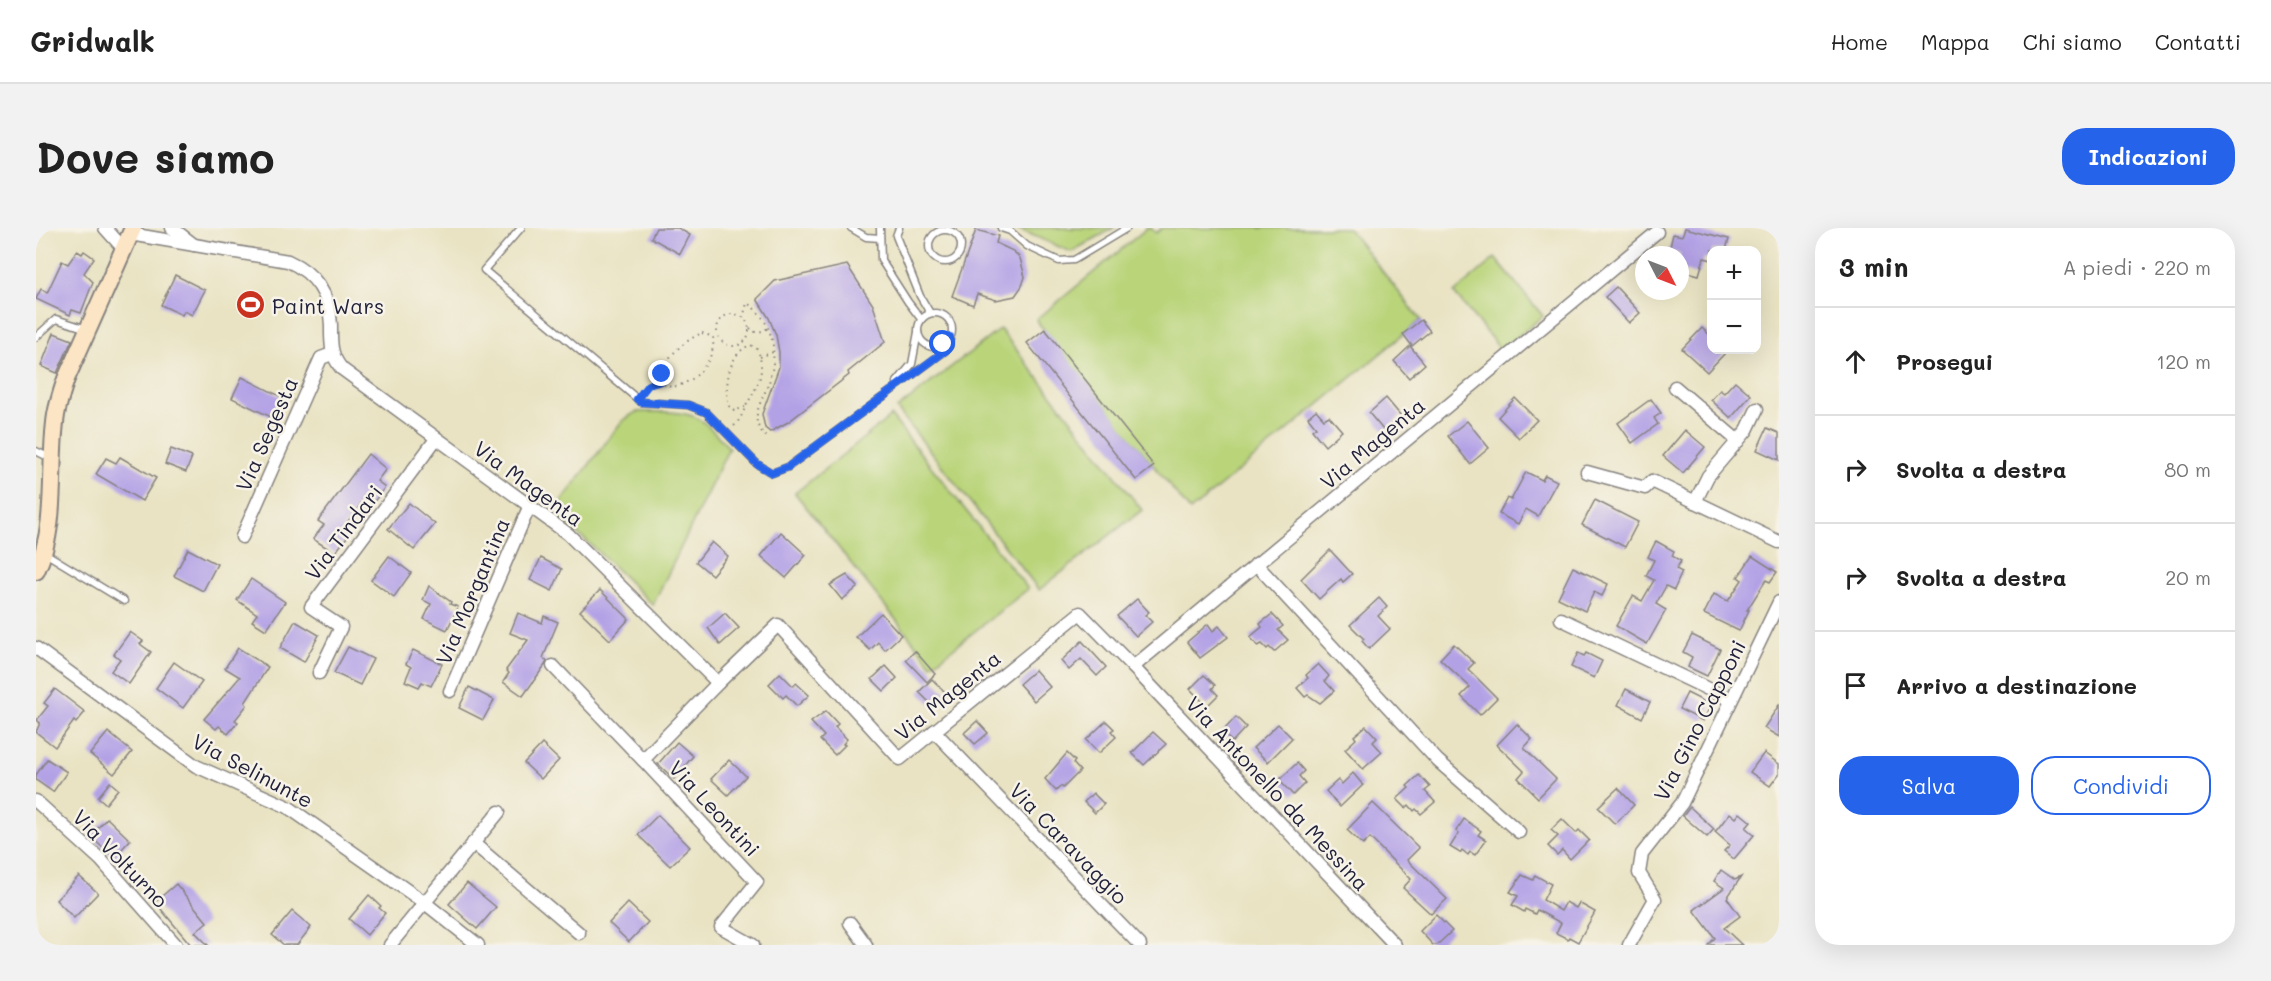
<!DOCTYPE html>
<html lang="it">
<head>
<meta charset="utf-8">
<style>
  :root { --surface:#fff; --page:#f2f2f2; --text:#222; --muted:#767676; --line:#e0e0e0; --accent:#2563eb }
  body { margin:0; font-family:Mali,sans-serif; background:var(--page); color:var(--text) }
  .controls { position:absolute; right:18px; top:18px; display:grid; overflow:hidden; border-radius:12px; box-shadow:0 6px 24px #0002 }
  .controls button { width:54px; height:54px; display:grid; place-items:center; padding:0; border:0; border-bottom:2px solid var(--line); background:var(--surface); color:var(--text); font:30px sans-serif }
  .compass { position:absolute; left:1599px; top:18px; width:54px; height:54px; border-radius:50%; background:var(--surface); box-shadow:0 6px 24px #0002; rotate:132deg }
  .stop { position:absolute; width:18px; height:18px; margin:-14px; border:4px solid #2563eb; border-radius:50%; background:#fff }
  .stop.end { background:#2563eb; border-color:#fff; box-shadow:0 2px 6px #0008 }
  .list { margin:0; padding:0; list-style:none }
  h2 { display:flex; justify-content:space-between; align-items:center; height:78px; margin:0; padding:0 24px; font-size:26px }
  h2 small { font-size:20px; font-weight:400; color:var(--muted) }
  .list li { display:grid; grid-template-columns:39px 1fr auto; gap:18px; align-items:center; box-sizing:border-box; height:108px; padding:0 24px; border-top:2px solid var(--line) }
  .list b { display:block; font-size:22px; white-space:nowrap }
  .list em { font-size:20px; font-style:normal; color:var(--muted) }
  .actions { display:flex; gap:12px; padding:18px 24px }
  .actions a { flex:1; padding:14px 0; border:2px solid var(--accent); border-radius:24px; text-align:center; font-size:21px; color:var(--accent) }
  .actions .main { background:var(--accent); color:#fff }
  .icon { flex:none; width:33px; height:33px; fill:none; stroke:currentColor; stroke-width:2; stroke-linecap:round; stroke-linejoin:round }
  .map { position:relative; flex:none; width:1743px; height:717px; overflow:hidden; border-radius:24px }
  header { display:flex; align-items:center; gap:36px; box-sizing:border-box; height:84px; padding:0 30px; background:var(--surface); border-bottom:2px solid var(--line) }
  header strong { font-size:28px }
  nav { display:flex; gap:33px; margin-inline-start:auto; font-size:21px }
  .intro { display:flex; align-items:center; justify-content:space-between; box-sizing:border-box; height:144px; padding:0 36px }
  h1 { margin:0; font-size:42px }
  .button { padding:15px 27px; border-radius:24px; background:var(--accent); color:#fff; font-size:21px; font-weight:700 }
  main { display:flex; gap:36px; padding:0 36px }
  aside { flex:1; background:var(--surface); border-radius:24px; box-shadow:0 6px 24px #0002 }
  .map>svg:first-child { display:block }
</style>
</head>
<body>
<header>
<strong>Gridwalk</strong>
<nav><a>Home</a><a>Mappa</a><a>Chi siamo</a><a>Contatti</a></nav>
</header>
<div class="intro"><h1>Dove siamo</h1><a class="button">Indicazioni</a></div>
<main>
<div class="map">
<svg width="1743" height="717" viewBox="0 0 1743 717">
  <rect width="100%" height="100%" fill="#f7f3e8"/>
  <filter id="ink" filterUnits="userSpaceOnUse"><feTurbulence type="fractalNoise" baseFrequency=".0167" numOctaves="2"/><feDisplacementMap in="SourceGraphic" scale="12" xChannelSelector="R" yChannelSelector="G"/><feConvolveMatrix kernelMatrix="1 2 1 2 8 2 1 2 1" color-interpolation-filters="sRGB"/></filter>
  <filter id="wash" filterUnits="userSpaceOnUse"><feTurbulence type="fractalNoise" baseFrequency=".008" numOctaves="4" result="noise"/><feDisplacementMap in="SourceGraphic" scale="24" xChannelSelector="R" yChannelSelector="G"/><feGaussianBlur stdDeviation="1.35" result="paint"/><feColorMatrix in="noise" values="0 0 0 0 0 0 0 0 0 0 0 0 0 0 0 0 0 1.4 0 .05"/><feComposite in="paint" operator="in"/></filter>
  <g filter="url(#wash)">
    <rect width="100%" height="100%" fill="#e9e3c3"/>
    <g fill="#b9d479" stroke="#6e7b5a" stroke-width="1.5">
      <polygon points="980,0 1078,0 1035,24"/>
      <polygon points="1111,0 1115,0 1120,5 1126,0 1312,0 1385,92 1154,283 1000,92"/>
      <polygon points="1459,30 1507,88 1465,122 1418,65"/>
      <polygon points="964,101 1106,282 1003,362 861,181"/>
      <path d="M600,184c18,0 50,-3 66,9 10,7 19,19 27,27l-76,157 -65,-63 -36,-28 70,-93z"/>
      <polygon points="855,188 992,361 896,437 759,265"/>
    </g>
    <g id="blocks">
      <g fill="#b3a1e6">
        <polygon points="620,0 642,0 654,7 644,26 615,10"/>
        <polygon points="1649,0 1693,11 1690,22 1676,22 1676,32 1668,30 1663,47 1644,42 1644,26 1633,23 1637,6 1646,8"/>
        <polygon points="940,2 962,8 960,15 977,23 984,30 989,49 986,58 979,68 960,72 941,66 937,77 916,68"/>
        <polygon points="41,23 46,26 48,23 58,30 48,45 57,54 45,85 36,82 34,87 0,71 5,61 11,65 26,33 32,36"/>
        <polygon points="811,37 837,77 849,114 812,144 813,147 752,194 734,204 729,200 726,186 743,139 743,124 740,107 733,90 721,71 739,53"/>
        <polygon points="139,47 169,62 156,87 148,83 146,87 125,77"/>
        <polygon points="1580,59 1604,85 1593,95 1569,69"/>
        <polygon points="1385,92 1394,103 1376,118 1367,106"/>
        <polygon points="1666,100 1676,109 1676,122 1692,122 1671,144 1646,121"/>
        <polygon points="1009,101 1118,238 1100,252 991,115"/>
        <polygon points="18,105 36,112 21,145 5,138"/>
        <polygon points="1374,118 1389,136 1373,150 1358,133"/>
        <polygon points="206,149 246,169 235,189 196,170"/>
        <polygon points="1699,153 1715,167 1695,190 1675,172 1684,162 1688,165"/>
        <polygon points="1350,170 1365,188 1348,203 1333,185"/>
        <polygon points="1479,170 1501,192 1483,210 1462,189"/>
        <polygon points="1615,171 1625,185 1618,190 1622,196 1596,215 1582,195"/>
        <polygon points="1280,182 1288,191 1293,188 1306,203 1289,218 1276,202 1280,199 1272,189"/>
        <polygon points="1431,193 1453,220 1434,236 1412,208"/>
        <polygon points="1731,200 1743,205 1743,232 1721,222"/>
        <polygon points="1649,202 1669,219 1647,245 1627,228"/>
        <polygon points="135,221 156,229 150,244 129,236"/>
        <polygon points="332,226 350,241 341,253 349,259 334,279 327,273 307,300 314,305 299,325 277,311 288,297 282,293"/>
        <polygon points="84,229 120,250 106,273 60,246 70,230 80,235"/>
        <polygon points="1490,244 1506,252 1509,247 1521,253 1502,288 1490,281 1482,296 1463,286 1471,270 1475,272"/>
        <polygon points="1559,272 1602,294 1589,319 1546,297"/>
        <polygon points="373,275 399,296 378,322 352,301"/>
        <polygon points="745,304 770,327 750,350 725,328"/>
        <polygon points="1620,313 1638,323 1636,328 1645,333 1640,341 1646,344 1638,362 1630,358 1620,376 1630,382 1611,416 1580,398 1597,368 1606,373 1618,352 1610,348 1618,332 1612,329"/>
        <polygon points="676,314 692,328 676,347 660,334"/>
        <polygon points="152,321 181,336 167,363 138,348"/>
        <polygon points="1294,322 1316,346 1307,354 1305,351 1283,371 1265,351"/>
        <polygon points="353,328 375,345 358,369 335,352"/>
        <polygon points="1716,328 1741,344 1734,354 1730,352 1711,382 1713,382 1703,403 1668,386 1678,366 1692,373 1706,352 1702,349"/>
        <polygon points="505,330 526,341 516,363 494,352"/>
        <polygon points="1537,339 1572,356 1566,368 1558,364 1549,383 1522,370"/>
        <polygon points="811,347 822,359 806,372 794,357"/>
        <polygon points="215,351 249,374 230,402 216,393 221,386 201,372"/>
        <polygon points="393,358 415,374 414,376 422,379 411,402 388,391 395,376 387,372"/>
        <polygon points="564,362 593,391 574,412 544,383"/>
        <polygon points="1343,370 1351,379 1342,388 1354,401 1333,421 1326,413 1328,411 1314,397"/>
        <polygon points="1101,371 1113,384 1109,387 1116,394 1100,408 1081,388"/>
        <polygon points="482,385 506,395 508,388 522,394 507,430 511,433 509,437 487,468 467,454 473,445 470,442 492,412 474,405"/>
        <polygon points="689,385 703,400 684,417 672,400"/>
        <polygon points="845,385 865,407 849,422 842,414 834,422 820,409"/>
        <polygon points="1236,386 1247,398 1242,402 1252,412 1238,424 1233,419 1231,421 1226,416 1222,418 1214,409 1226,399 1224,396"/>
        <polygon points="259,393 283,407 268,434 244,420"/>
        <polygon points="1172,396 1177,403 1183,398 1192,409 1164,430 1151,414"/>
        <polygon points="94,404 107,413 104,416 115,424 93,456 75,443 84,431 78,426"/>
        <polygon points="1656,407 1684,421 1671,448 1652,439 1656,429 1647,424"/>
        <polygon points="1046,413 1070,439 1061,448 1045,431 1033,442 1025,433"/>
        <polygon points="1418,416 1438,435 1432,441 1461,470 1444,487 1425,468 1434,459 1404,431"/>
        <polygon points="312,419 337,431 324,457 298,445"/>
        <polygon points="202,420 232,439 209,475 211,477 199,492 202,494 192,506 183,498 180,501 168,491 204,449 189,440"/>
        <polygon points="377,422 406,436 395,458 386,454 383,459 369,453 375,439 370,436"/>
        <polygon points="879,423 899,446 891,454 870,432"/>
        <polygon points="1542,425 1548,428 1550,425 1566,433 1558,450 1535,439"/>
        <polygon points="138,434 166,454 147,480 120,460"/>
        <polygon points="1282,436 1293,448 1289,453 1298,463 1284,475 1272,467 1269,469 1261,460 1272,450 1270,447"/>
        <polygon points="850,438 861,450 848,463 836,451"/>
        <polygon points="999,442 1014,459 998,473 983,456"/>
        <polygon points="744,445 757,458 760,455 773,467 761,478 750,467 747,470 733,456"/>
        <polygon points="1168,447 1179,457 1176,461 1182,467 1171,478 1154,461"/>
        <polygon points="896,451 911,466 898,479 883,464"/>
        <polygon points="433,459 458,472 447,492 423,480"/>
        <polygon points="19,461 49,484 40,495 38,493 19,519 0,504 4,495 1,492 12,478 8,475"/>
        <polygon points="1590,461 1614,474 1606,490 1582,477"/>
        <polygon points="1651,465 1675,477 1667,493 1643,481"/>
        <polygon points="1743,477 1743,509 1728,500"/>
        <polygon points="790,483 802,496 799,499 811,511 807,516 809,517 799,527 784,512 788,508 775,494"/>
        <polygon points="1200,489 1210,499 1196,514 1186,504"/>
        <polygon points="941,493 952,505 939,516 928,505"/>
        <polygon points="1070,493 1078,501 1075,503 1080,509 1063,525 1050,512"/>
        <polygon points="1242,496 1256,510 1232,534 1217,520"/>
        <polygon points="1481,496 1496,511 1488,520 1520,551 1502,570 1482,550 1488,543 1461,517"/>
        <polygon points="1330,498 1341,510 1337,514 1346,524 1327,541 1309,521 1320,511 1318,508"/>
        <polygon points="72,504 96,524 78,546 54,526"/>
        <polygon points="1117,504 1130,516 1108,537 1096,525"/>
        <polygon points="641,514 657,528 638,551 622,536"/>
        <polygon points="506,516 523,532 505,551 488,535"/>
        <polygon points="1031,525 1039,533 1037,535 1044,543 1027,560 1025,558 1020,563 1009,551"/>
        <polygon points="1728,525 1743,536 1743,546 1734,558 1714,544"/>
        <polygon points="11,531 31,544 17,564 0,552 0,547"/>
        <polygon points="693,532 710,548 692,567 675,551"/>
        <polygon points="1261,535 1268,543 1263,548 1269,555 1257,567 1243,552"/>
        <polygon points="1317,545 1327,557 1304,579 1290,563 1302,552 1306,556"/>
        <polygon points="1383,547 1394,559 1389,563 1399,574 1385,586 1380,581 1378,583 1373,577 1370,580 1361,571 1373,560 1371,558"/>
        <polygon points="74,554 82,561 70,576 62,569"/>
        <polygon points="1582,560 1598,577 1579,596 1562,579"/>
        <polygon points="1057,565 1068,576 1059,585 1048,574"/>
        <polygon points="1337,575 1383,620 1371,632 1411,671 1395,686 1367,660 1375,651 1334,610 1327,617 1311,602"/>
        <polygon points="1654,579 1678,601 1671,609 1647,588"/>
        <polygon points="1694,585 1700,590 1704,585 1715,594 1710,600 1718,607 1698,631 1688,623 1694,617 1679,604"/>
        <polygon points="622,587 654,619 634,638 602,607"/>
        <polygon points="71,590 94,612 78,630 54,608"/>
        <polygon points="1428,591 1445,603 1442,607 1450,612 1439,627 1434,624 1432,627 1426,622 1424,625 1414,619 1423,605 1420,603"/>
        <polygon points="1526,591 1540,605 1543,602 1553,612 1534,631 1526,622 1521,627 1512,618 1522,608 1515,602"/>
        <polygon points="1685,642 1699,652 1705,649 1691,670 1704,688 1688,700 1706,717 1672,717 1679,710 1658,682 1688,660 1678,653"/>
        <polygon points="1486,647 1497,652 1499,647 1515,656 1507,672 1525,683 1530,674 1540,680 1543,675 1559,684 1542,714 1533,709 1532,711 1520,705 1525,695 1501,682 1499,686 1489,681 1488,684 1476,677 1482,668 1474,664"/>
        <polygon points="43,648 62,665 38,690 20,672"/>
        <polygon points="431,655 460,679 441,701 413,676"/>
        <polygon points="140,656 171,694 159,704 172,717 155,717 119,674"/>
        <polygon points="333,667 345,678 343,680 349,685 331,707 313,691"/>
        <polygon points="592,675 612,694 593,714 573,695"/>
        <polygon points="256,683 275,699 261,717 248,717 236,707"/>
        <polygon points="1400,687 1416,703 1401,717 1397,717 1384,703"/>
      </g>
    </g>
  </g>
  <g filter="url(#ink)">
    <use href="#blocks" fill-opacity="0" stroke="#86827f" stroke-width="1.5"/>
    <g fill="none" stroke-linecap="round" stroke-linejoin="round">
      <defs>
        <g id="lane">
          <polyline points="485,0 448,42 605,174 652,177 670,184 721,236 736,245 752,239 909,123 913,118 914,109"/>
          <polyline points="815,0 830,9 844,10"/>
          <polyline points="844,0 845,32 872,74 885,91"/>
          <polyline points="863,0 860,8 884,68 894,85"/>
          <polyline points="965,0 974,3 991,18 1023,33 1038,32 1091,0"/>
          <circle cx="909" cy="18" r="16"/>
          <circle cx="899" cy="102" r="17"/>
          <polyline points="0,109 20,91 51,101"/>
          <polyline points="861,154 876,136 882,104"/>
          <polyline points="0,223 16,231"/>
          <polyline points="9,325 88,373"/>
        </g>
        <g id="street">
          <polyline points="69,0 87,20"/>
          <polyline points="136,0 158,17"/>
          <path d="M94,6l158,27c27,12 42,34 43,64 0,17 -1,30 11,44l226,165 150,149 60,-58 122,134 180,-146 53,54 524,-435"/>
          <polyline points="1639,159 1702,213"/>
          <polyline points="1551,244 1609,260 1616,253 1743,314"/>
          <polyline points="1659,274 1672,248 1711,202 1721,181"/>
          <polyline points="206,309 285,130 296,126"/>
          <polyline points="1220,336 1402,533 1483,604"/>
          <polyline points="1525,391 1695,472"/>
          <polyline points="0,420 160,538 252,579 389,675 442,717"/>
          <polyline points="517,438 607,532"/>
          <polyline points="1097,439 1359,717"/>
          <polyline points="283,445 305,399 275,379 400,211"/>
          <polyline points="682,455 607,532 721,654 685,699 717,717"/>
          <polyline points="414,463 494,277"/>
          <polyline points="898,503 1104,717"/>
          <polyline points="0,573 65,632 140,717"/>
          <polyline points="437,615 543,705"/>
          <polyline points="814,695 830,717"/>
          <polyline points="354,717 463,584"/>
          <polyline points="1593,717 1619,671 1603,645 1606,626 1646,575 1743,374"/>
        </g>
        <path id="secondary" d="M0,343c23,-47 12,-105 20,-156 2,-12 6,-24 10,-36l67,-151"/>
      </defs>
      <use href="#lane" stroke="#86827f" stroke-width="9"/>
      <use href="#street" stroke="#86827f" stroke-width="15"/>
      <use href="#secondary" stroke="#86827f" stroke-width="20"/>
      <g stroke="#86827f" stroke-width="2" stroke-dasharray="1.5 4.5" stroke-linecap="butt">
        <circle cx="697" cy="102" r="16"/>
        <path d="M707,90l4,-15c26,17 31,48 23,76 -3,11 -11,23 -13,35 -2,11 4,18 11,24"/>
        <polyline points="714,100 718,104 728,103 733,99"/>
        <path d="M666,105l11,4c4,24 -24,54 -48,49 -12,-21 20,-46 37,-53z"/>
        <polyline points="724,129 737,124"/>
        <polyline points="606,165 612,157 626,153"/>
        <path d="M698,198c7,-7 8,-12 12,-20 11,-20 20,-31 12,-56l-7,-5c-23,7 -27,42 -22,61l5,5 11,-4"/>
      </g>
      <use href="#lane" stroke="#fff" stroke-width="6"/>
      <use href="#street" stroke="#fff" stroke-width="12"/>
      <use href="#secondary" stroke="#fce5c4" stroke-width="16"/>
    </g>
  </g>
  <g fill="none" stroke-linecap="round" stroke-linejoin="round" filter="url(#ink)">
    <polyline stroke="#2563eb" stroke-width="8" points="626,146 626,153 612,157 601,171 605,174 652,177 670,184 721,236 736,245 752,239 909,123 913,118 914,109 907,116"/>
  </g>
  <defs>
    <symbol id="stadium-disc" viewBox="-11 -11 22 22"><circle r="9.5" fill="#c8321e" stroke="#f7f3e8"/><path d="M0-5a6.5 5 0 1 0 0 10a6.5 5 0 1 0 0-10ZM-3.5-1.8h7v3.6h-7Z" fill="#fff"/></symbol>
  </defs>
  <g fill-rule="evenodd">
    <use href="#stadium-disc" x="198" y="60" width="33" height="33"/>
  </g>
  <g text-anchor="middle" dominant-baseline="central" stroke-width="5" stroke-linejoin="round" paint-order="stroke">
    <g font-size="21" fill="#22223b" stroke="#f7f3e8" text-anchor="start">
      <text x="236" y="77">Paint Wars</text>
    </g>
    <g font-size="21" fill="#22223b" stroke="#f7f3e8">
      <text transform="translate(230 206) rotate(-66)">Via Segesta</text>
      <text transform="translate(1336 215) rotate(-40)">Via Magenta</text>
      <text transform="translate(493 255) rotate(36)">Via Magenta</text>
      <text transform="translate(307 304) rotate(-53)">Via Tindari</text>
      <text transform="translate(436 363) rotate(-67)">Via Morgantina</text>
      <text transform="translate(911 467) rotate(-39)">Via Magenta</text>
      <text transform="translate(1663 492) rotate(-63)">Via Gino Capponi</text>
      <text transform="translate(217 542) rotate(28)">Via Selinunte</text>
      <text transform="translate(1242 565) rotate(47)">Via Antonello da Messina</text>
      <text transform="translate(679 580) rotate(47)">Via Leontini</text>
      <text transform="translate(1033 615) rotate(46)">Via Caravaggio</text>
      <text transform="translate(85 630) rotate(46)">Via Volturno</text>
    </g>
  </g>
</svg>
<div class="controls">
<button>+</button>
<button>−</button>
</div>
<svg class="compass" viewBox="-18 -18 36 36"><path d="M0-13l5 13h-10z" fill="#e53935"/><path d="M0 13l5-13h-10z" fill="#767676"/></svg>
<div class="stop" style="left:907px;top:116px"></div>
<div class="stop end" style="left:626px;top:146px"></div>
</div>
<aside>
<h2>3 min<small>A piedi · 220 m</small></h2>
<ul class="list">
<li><svg class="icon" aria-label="ahead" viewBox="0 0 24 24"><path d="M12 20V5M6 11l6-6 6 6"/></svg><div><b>Prosegui</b></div><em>120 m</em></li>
<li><svg class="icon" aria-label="right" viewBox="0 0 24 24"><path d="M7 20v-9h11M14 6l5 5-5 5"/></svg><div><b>Svolta a destra</b></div><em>80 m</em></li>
<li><svg class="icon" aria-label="right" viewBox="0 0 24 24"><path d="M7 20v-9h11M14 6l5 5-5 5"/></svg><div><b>Svolta a destra</b></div><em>20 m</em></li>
<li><svg class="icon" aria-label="arrive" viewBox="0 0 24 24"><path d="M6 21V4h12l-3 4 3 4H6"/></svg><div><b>Arrivo a destinazione</b></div></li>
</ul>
<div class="actions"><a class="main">Salva</a><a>Condividi</a></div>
</aside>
</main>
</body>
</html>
